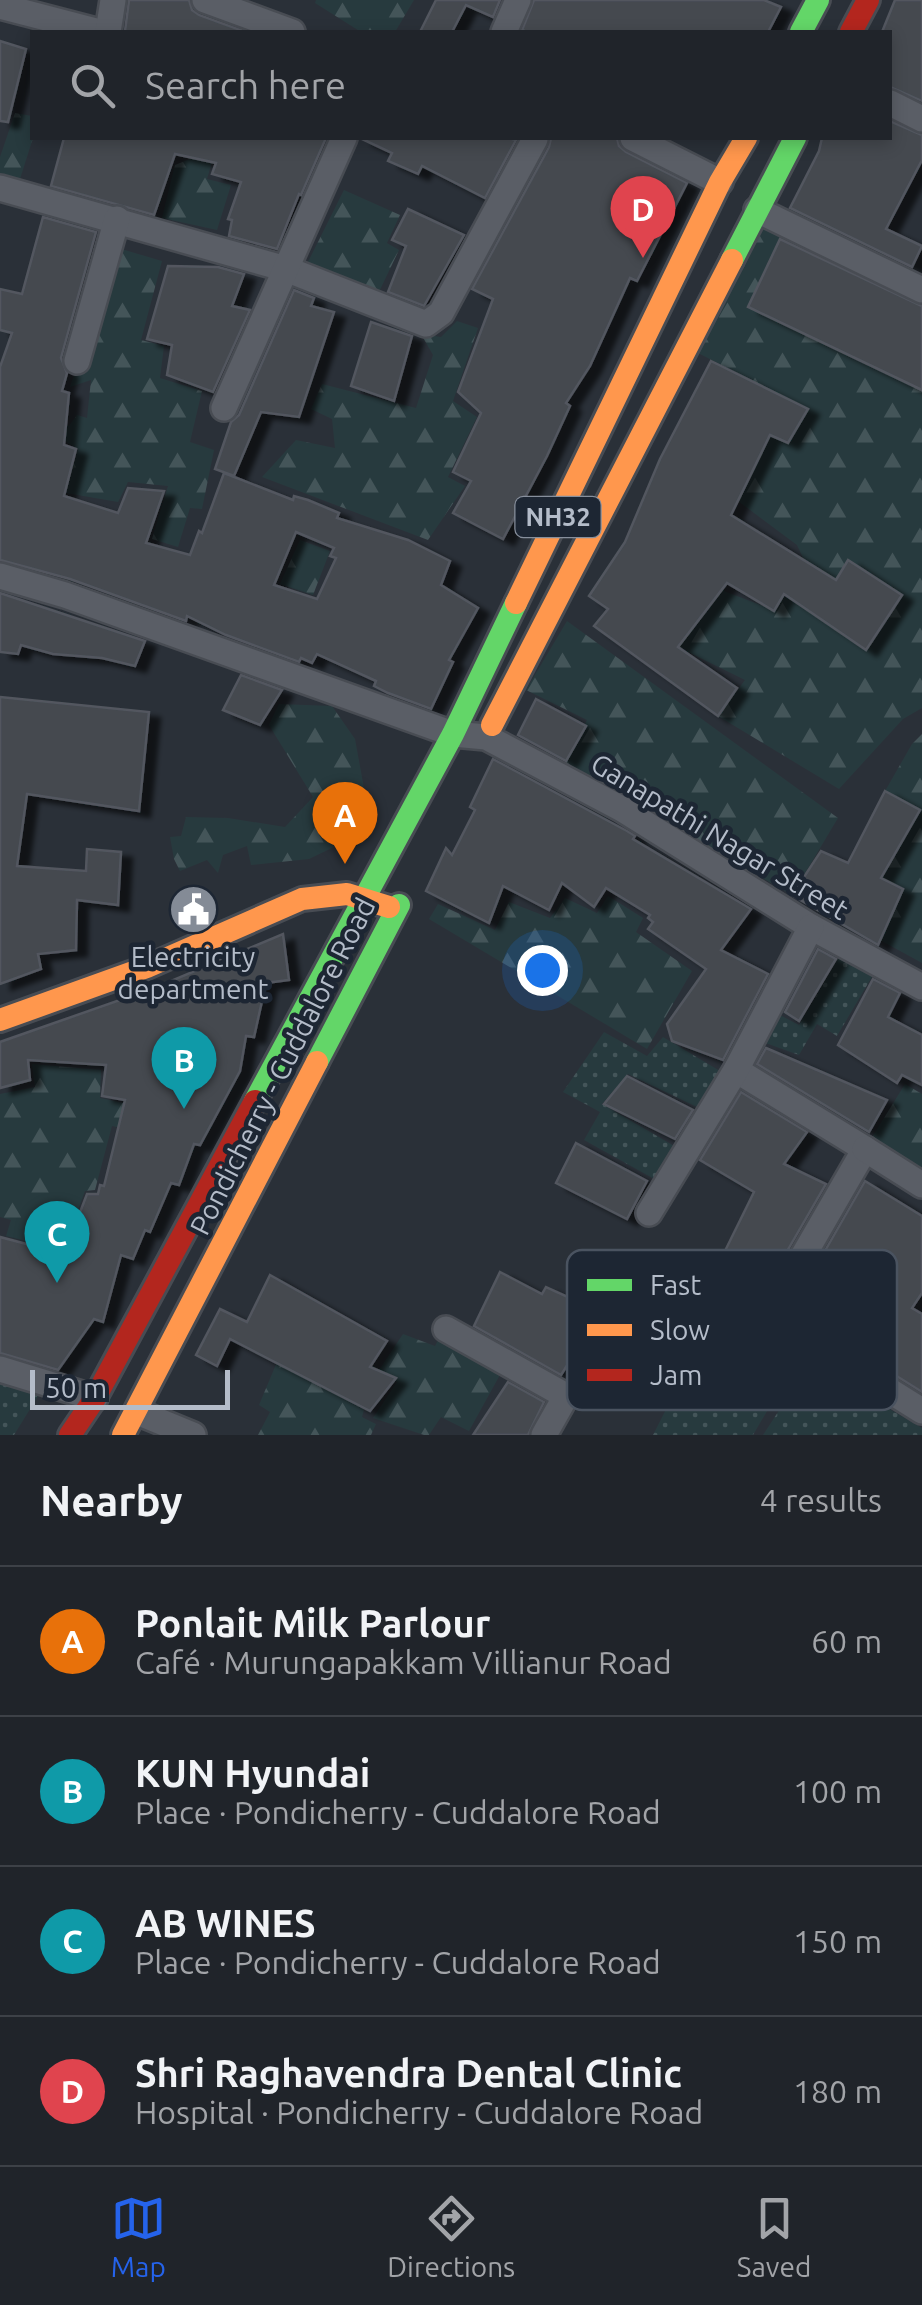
<!DOCTYPE html>
<html lang="en">
<head>
<meta charset="utf-8">
<style>
  :root { --surface:#20242a; --page:#282c32; --text:#f1f3f6; --muted:#a2a4a8; --line:#3d4147; --accent:#2563eb }
  body { margin:0; font-family:Ubuntu,sans-serif; background:var(--page); color:var(--text) }
  .scale { position:absolute; left:30px; bottom:25px; width:200px; box-sizing:border-box; padding-left:10px; border:5px solid #b4bcc9; border-top:0; font-size:28px; line-height:35px; white-space:nowrap; color:#b4bcc9; -webkit-text-stroke:8px #1d2633; paint-order:stroke }
  .you { position:absolute; left:542px; top:970px; width:35px; height:35px; margin:-25px; border:8px solid #fff; border-radius:50%; background:#1a73e8; box-shadow:0 0 0 15px #1a73e833 }
  .badge { display:grid; place-items:center; width:65px; height:65px; border-radius:50%; background:var(--accent); color:#fff; font-size:32px; font-weight:700 }
  .pin { position:absolute; translate:-50% -82px; filter:drop-shadow(0 2px 5px #0008) }
  .pin::after { content:''; position:absolute; top:52px; width:35px; height:30px; background:inherit; clip-path:polygon(0 0,100% 0,50% 100%) }
  .list { margin:0; padding:0; list-style:none }
  h2 { display:flex; justify-content:space-between; align-items:center; height:130px; margin:0; padding:0 40px; font-size:42px }
  h2 small { font-size:32px; font-weight:400; color:var(--muted) }
  .list li { display:grid; grid-template-columns:65px 1fr auto; gap:30px; align-items:center; box-sizing:border-box; height:150px; padding:0 40px; border-top:2px solid var(--line) }
  .list b { display:block; font-size:38px; white-space:nowrap }
  .list p { margin:0; font-size:32px; white-space:nowrap; color:var(--muted) }
  .list em { font-size:32px; font-style:normal; color:var(--muted) }
  .icon { flex:none; width:55px; height:55px; fill:none; stroke:currentColor; stroke-width:2; stroke-linecap:round; stroke-linejoin:round }
  .map { position:relative; flex:none; width:922px; height:1435px; overflow:hidden }
  .search { position:absolute; background:var(--surface); box-shadow:0 5px 15px #0003; left:30px; right:30px; top:30px; height:110px; display:flex; align-items:center; gap:25px; box-sizing:border-box; padding:0 35px; border-radius:0px; color:var(--muted); font-size:38px }
  .sheet { height:730px; background:var(--surface) }
  nav { display:flex; justify-content:space-around; align-items:center; box-sizing:border-box; height:140px; border-top:2px solid var(--line); background:var(--surface); font-size:28px; color:var(--muted) }
  nav a { display:grid; justify-items:center; gap:5px }
  nav .on { color:var(--accent) }
  .map>svg:first-child { display:block }
</style>
</head>
<body>
<div class="map">
<svg width="922" height="1435" viewBox="0 0 922 1435">
  <defs>
    <pattern id="grass-dots" width="8" height="8" patternUnits="userSpaceOnUse" patternTransform="scale(2.5)"><rect width="8" height="8" fill="#273a3e"/><path d="M2 2h.1M6 6h.1" fill="none" stroke="#445559" stroke-width="1.8" stroke-linecap="round"/></pattern>
    <pattern id="forest-firs" width="22" height="20" patternUnits="userSpaceOnUse" patternTransform="scale(2.5)"><rect width="22" height="20" fill="#273a3e"/><path d="M5 1l3.5 6h-7zM16 11l3.5 6h-7z" fill="#445559"/></pattern>
    <filter id="shadow"><feDropShadow dx="11" dy="6" stdDeviation="2.5" flood-color="#0009"/></filter>
  </defs>
  <rect width="100%" height="100%" fill="#2a3038"/>
  <g fill="url(#grass-dots)">
    <polygon points="839,957 873,975 837,1036 817,1024 799,1055 760,1041 776,1013 799,1025"/>
    <polygon points="604,1032 647,1056 663,1037 720,1071 699,1108 628,1074 602,1104 676,1147 656,1180 584,1140 600,1112 563,1092"/>
    <polygon points="810,1363 922,1428 922,1435 763,1435"/>
    <polygon points="687,1368 770,1406 753,1435 653,1435"/>
    <polygon points="0,1382 40,1393 14,1435 0,1435"/>
  </g>
  <g fill="url(#forest-firs)">
    <polygon points="316,0 414,0 395,32 361,32 315,3"/>
    <polygon points="15,113 32,116 33,138 20,179 0,174 0,157"/>
    <polygon points="200,138 219,138 207,179 231,185 217,230 162,218 175,165 195,157"/>
    <polygon points="344,190 400,215 387,243 399,250 378,294 308,262"/>
    <polygon points="753,218 783,235 749,307 922,390 922,708 903,719 839,789 718,716 745,680 678,647 721,590 774,610 804,560 797,545 738,501 770,435 788,442 808,409 692,350"/>
    <polygon points="118,248 162,261 141,340 164,346 160,378 202,391 190,442 214,450 202,509 190,508 178,547 152,539 168,486 128,482 118,502 66,493 78,449 65,441 63,434 77,415 87,418 91,380 70,387"/>
    <polygon points="457,321 478,328 453,401 477,417 448,477 465,486 428,540 262,477 296,440 335,448 332,419 311,409 322,384 416,408 433,355 421,334 441,337"/>
    <polygon points="300,540 330,551 313,595 280,584"/>
    <polygon points="567,621 838,818 792,895 564,763 587,720 526,690"/>
    <polygon points="279,704 332,706 355,739 366,799 357,836 309,859 251,865 247,846 223,855 218,873 207,860 180,871 174,859 170,837 181,836 186,817 228,818 285,827 313,797 269,725"/>
    <polygon points="922,734 922,963 880,940 881,879 920,810 885,791 912,744"/>
    <polygon points="608,896 643,918 636,932 692,971 647,1049 429,919 438,904 495,930 509,902 550,918 565,898 597,913"/>
    <polygon points="32,1064 101,1070 100,1098 142,1107 138,1132 112,1126 95,1190 85,1191 63,1250 6,1236 11,1220 0,1217 0,1094 35,1087"/>
    <polygon points="905,1084 922,1094 922,1173 871,1139"/>
    <polygon points="403,1334 435,1346 440,1336 501,1373 469,1431 441,1417 429,1435 424,1435 373,1418 397,1382 379,1370"/>
    <polygon points="277,1362 365,1406 362,1417 376,1424 371,1435 258,1435 270,1412 259,1405"/>
  </g>
  <g fill="#444950" stroke="#52575f" stroke-width="2.5" fill-rule="evenodd" filter="url(#shadow)">
    <polygon points="129,0 189,0 192,10 199,15 246,32 125,31"/>
    <polygon points="436,0 500,0 493,17 466,5 452,32 420,32"/>
    <polygon points="534,0 764,0 781,7 768,32 527,32 522,30"/>
    <polygon points="895,0 922,0 922,101 890,87 890,32 882,32"/>
    <polygon points="0,41 26,49 8,122 0,121"/>
    <polygon points="890,121 922,135 922,160 886,229 922,246 912,267 790,208 819,151 822,138 890,138"/>
    <polygon points="64,138 326,138 301,195 299,194 277,249 229,236 232,220 228,219 241,182 212,174 216,163 175,154 154,215 51,186"/>
    <polygon points="360,138 509,138 516,140 485,198 422,166 418,174 388,161 392,153"/>
    <polygon points="551,138 617,138 619,146 626,152 687,183 637,281 630,278 590,366 566,403 570,406 547,456 503,539 453,513 471,481 453,472 481,413 458,392 493,299 472,289 549,147"/>
    <polygon points="408,209 464,235 424,306 388,292 406,246 392,240"/>
    <path d="M43,217l53,15 -35,126 6,15 -5,18 7,2 -5,52 12,4 -12,47 54,17 10,-25 36,3 -18,52 44,12 9,-24 3,2 22,-60 69,27 1,-4 14,4 31,13 -2,5 71,22 42,21 -9,24 37,23 -29,52 4,2 -22,47 -43,-16 -14,-7 2,-5 -59,-27 -5,9 -11,-5 -2,4 -73,-27 -39,-19 -1,5 -116,-42 -70,-19v-193l12,-34 -12,-3v-41l22,5zM296,532l38,16 -4,8 6,2 -19,41 -43,-14z"/>
    <polygon points="780,239 922,306 922,390 748,307"/>
    <polygon points="168,266 218,267 244,274 232,306 250,310 213,392 167,375 172,345 147,339"/>
    <polygon points="294,290 314,298 311,306 334,312 299,417 261,412 234,476 215,469 231,422 239,415"/>
    <polygon points="371,322 412,336 394,401 351,386"/>
    <polygon points="711,361 808,409 788,443 770,435 731,515 836,580 848,560 902,595 866,650 784,594 774,611 727,583 678,647 737,688 718,716 594,626 608,609 589,596 625,542 660,459"/>
    <polygon points="0,593 145,641 135,666 102,658 53,654 21,645 18,654 0,652"/>
    <polygon points="241,675 282,690 260,725 223,710"/>
    <polygon points="0,697 149,712 139,811 27,794 17,866 86,871 87,849 121,852 118,905 77,900 76,950 38,954 41,969 0,984"/>
    <polygon points="536,699 586,726 566,761 518,735"/>
    <polygon points="493,759 627,831 635,836 633,839 751,909 721,950 768,974 723,1060 672,1041 667,1024 706,969 648,929 653,922 648,918 650,915 606,888 594,907 562,883 549,910 503,886 489,923 426,891 446,848 452,855 475,810 470,807"/>
    <polygon points="885,791 920,810 881,878 903,889 878,945 792,895 821,851 848,863"/>
    <polygon points="283,934 289,980 266,983 254,1037 246,1036 240,1071 200,1145 194,1144 179,1185 171,1183 150,1232 145,1230 133,1259 121,1255 103,1322 94,1319 58,1370 0,1353 0,1237 64,1254 87,1194 98,1194 100,1185 104,1186 125,1100 102,1096 106,1065 28,1060 30,1080 0,1088 0,1042 157,987 166,988 166,983"/>
    <polygon points="818,949 836,959 799,1021 785,1012"/>
    <polygon points="873,979 900,993 888,1017 922,1035 922,1085 902,1075 897,1083 838,1045"/>
    <polygon points="766,1048 887,1100 869,1132 757,1064"/>
    <polygon points="627,1076 693,1110 675,1139 604,1104"/>
    <polygon points="741,1092 807,1132 784,1164 826,1184 760,1298 754,1295 743,1320 697,1294 724,1253 754,1192 700,1160"/>
    <polygon points="576,1143 647,1181 627,1219 556,1183"/>
    <polygon points="865,1181 922,1216 922,1293 912,1308 922,1314 922,1392 791,1310"/>
    <polygon points="500,1272 542,1294 546,1287 601,1312 561,1375 474,1326"/>
    <polygon points="270,1275 387,1341 370,1367 396,1378 370,1411 230,1339 217,1366 196,1355 220,1309 247,1322"/>
    <polygon points="508,1382 544,1402 528,1435 473,1435"/>
  </g>
  <g fill="none" stroke-linecap="round" stroke-linejoin="round">
    <defs>
      <g id="street">
        <polyline points="205,0 292,32"/>
        <polyline points="0,6 100,32"/>
        <polyline points="108,32 113,0"/>
        <polyline points="504,32 518,0"/>
        <polyline points="890,103 922,119"/>
        <polyline points="633,138 720,182"/>
        <polyline points="0,188 286,269 426,324 441,313 535,139"/>
        <polyline points="757,210 922,290"/>
        <polyline points="77,361 117,219"/>
        <polyline points="224,408 344,138"/>
        <polyline points="0,576 65,595 453,734 486,737 622,809 811,927 922,987"/>
        <polyline points="736,1070 865,1149 769,1315 922,1411"/>
        <polyline points="865,1149 922,1185"/>
        <polyline points="649,1213 736,1070 811,927"/>
        <polyline points="446,1329 566,1396 544,1435"/>
        <polyline points="0,1369 95,1398"/>
        <polyline points="137,1412 193,1435"/>
      </g>
      <g id="fast">
        <polyline points="801,32 818,0"/>
        <polyline points="732,260 795,138"/>
        <polyline points="317,1062 399,905"/>
        <polyline points="255,1101 453,734 516,603"/>
      </g>
      <g id="slow">
        <polyline points="516,603 720,182 746,138"/>
        <polyline points="492,725 732,260"/>
        <polyline points="0,1020 147,967 302,899 347,894 389,907"/>
        <polyline points="123,1435 317,1062"/>
      </g>
      <g id="jam">
        <polyline points="851,32 868,0"/>
        <polyline points="70,1435 95,1398 255,1101"/>
      </g>
    </defs>
    <use href="#street" stroke="#484c53" stroke-width="30"/>
    <use href="#fast" stroke="#484c53" stroke-width="28"/>
    <use href="#slow" stroke="#484c53" stroke-width="28"/>
    <use href="#jam" stroke="#484c53" stroke-width="28"/>
    <use href="#street" stroke="#5a5e66" stroke-width="25"/>
    <use href="#fast" stroke="#63d668" stroke-width="22"/>
    <use href="#slow" stroke="#ff974d" stroke-width="22"/>
    <use href="#jam" stroke="#b3261e" stroke-width="22"/>
  </g>
  <defs>
    <symbol id="civic-disc" viewBox="-11 -11 22 22"><circle r="9.5" fill="#848b96" stroke="#1d2633"/><path d="M-.6-6.5H3V-4.5H.6V-3L4-1V1h2V6H-6V1h2V-1L-.6-3ZM-1.2 2.5V6h2.4V2.5Z" fill="#fff"/></symbol>
  </defs>
  <g fill-rule="evenodd">
    <use href="#civic-disc" x="166" y="882" width="55" height="55"/>
  </g>
  <g text-anchor="middle" dominant-baseline="central" stroke-width="9" stroke-linejoin="round" paint-order="stroke">
    <rect fill="#1d2633" stroke="#878f9c" stroke-width="2.5" x="515.5" y="497" width="85" height="40" rx="8"/>
    <g font-size="25" font-weight="bold" fill="#b4bcc9">
      <text x="558" y="517">NH32</text>
    </g>
    <g font-size="28" fill="#b4bcc9" stroke="#1d2633">
      <text transform="translate(720 836) rotate(31)">Ganapathi Nagar Street</text>
      <text transform="translate(282 1066) rotate(-63)">Pondicherry - Cuddalore Road</text>
    </g>
    <g font-size="28" fill="#b4bcc9" stroke="#1d2633">
      <text x="193" y="956">Electricity<tspan x="193" dy="32">department</tspan></text>
    </g>
  </g>
  <rect x="567" y="1250" width="330" height="160" rx="15" fill="#1d2633" stroke="#4a5360" stroke-width="2.5"/>
  <rect x="587" y="1279" width="45" height="12" fill="#63d668"/>
  <rect x="587" y="1324" width="45" height="12" fill="#ff974d"/>
  <rect x="587" y="1369" width="45" height="12" fill="#b3261e"/>
  <g font-size="28" fill="#b4bcc9">
    <text x="650" y="1295">Fast</text>
    <text x="650" y="1340">Slow</text>
    <text x="650" y="1385">Jam</text>
  </g>
</svg>
<div class="scale">50 m</div>
<div class="you"></div>
<div class="pin badge" style="left:345px;top:864px;background:#e8710a">A</div>
<div class="pin badge" style="left:184px;top:1109px;background:#0f9aa8">B</div>
<div class="pin badge" style="left:57px;top:1283px;background:#0f9aa8">C</div>
<div class="pin badge" style="left:643px;top:258px;background:#e0444e">D</div>
<div class="search"><svg class="icon" aria-label="search" viewBox="0 0 24 24"><circle cx="10" cy="10" r="6"/><path d="M15 15l6 6"/></svg>Search here</div>
</div>
<section class="sheet">
<h2>Nearby<small>4 results</small></h2>
<ul class="list">
<li><span class="badge" style="background:#e8710a">A</span><div><b>Ponlait Milk Parlour</b><p>Café · Murungapakkam Villianur Road</p></div><em>60 m</em></li>
<li><span class="badge" style="background:#0f9aa8">B</span><div><b>KUN Hyundai</b><p>Place · Pondicherry - Cuddalore Road</p></div><em>100 m</em></li>
<li><span class="badge" style="background:#0f9aa8">C</span><div><b>AB WINES</b><p>Place · Pondicherry - Cuddalore Road</p></div><em>150 m</em></li>
<li><span class="badge" style="background:#e0444e">D</span><div><b>Shri Raghavendra Dental Clinic</b><p>Hospital · Pondicherry - Cuddalore Road</p></div><em>180 m</em></li>
</ul>
</section>
<nav>
<a class="on"><svg class="icon" aria-label="map" viewBox="0 0 24 24"><path d="M3 6l6-2 6 2 6-2v14l-6 2-6-2-6 2zM9 4v14M15 6v14"/></svg>Map</a>
<a><svg class="icon" aria-label="directions" viewBox="0 0 24 24"><path d="M12 3l9 9-9 9-9-9zM9 14v-3h6M13 9l2 2-2 2"/></svg>Directions</a>
<a><svg class="icon" aria-label="saved" viewBox="0 0 24 24"><path d="M7 4h10v16l-5-4-5 4z"/></svg>Saved</a>
</nav>
</body>
</html>
